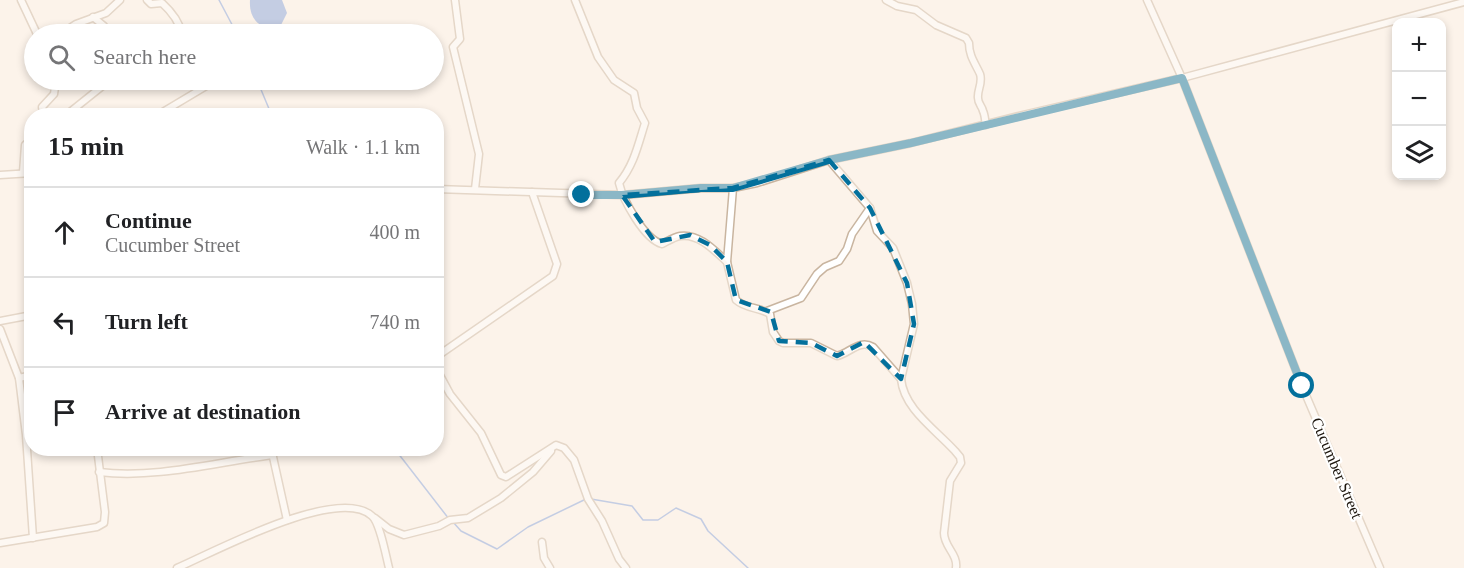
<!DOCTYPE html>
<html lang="en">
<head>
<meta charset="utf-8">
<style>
  :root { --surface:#fff; --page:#f2f2f2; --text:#202124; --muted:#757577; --line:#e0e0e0 }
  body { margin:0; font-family:Georgia,serif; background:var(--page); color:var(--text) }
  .controls { position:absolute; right:18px; top:18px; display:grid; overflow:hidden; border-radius:12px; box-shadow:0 3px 9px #0003 }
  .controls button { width:54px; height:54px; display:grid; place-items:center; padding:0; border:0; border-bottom:2px solid var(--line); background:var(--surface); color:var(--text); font:30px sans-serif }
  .stop { position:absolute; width:18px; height:18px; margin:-14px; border:4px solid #03709c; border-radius:50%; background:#fff }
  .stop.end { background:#03709c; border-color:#fff; box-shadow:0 2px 6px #0008 }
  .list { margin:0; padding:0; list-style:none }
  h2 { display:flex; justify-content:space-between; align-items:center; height:78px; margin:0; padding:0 24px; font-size:26px }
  h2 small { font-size:20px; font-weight:400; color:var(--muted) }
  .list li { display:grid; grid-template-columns:39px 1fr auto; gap:18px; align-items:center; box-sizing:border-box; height:90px; padding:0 24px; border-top:2px solid var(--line) }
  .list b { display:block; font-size:22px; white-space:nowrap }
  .list p { margin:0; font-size:20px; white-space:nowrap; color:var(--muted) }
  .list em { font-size:20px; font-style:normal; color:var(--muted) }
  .icon { flex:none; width:33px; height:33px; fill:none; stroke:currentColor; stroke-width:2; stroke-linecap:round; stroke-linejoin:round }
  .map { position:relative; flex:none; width:1464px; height:568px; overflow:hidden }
  .search { position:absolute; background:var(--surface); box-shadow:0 3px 9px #0003; left:24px; top:24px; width:420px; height:66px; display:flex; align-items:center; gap:15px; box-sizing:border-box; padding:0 21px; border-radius:33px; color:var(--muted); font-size:22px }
  .panel { position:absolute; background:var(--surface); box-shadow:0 3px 9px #0003; left:24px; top:108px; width:420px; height:348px; border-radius:24px }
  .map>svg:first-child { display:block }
</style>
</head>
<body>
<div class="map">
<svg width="1464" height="568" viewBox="0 0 1464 568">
  <rect width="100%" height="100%" fill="#fcf3ea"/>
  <path fill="#81a0dc" d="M250,0h32l5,13 -6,12 -10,5c-15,-5 -22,-14 -21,-30z"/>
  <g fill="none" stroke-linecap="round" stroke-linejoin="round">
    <g stroke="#81a0dc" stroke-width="1.5">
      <polyline points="219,0 237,34"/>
      <polyline points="257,80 272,116"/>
      <polyline points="394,448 449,519"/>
      <polyline points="591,499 632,506 643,520 658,520 676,508 701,519 708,531 748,568"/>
      <polyline points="453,522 461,531 497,549 528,527 586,499"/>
    </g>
    <defs>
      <g id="street">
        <polyline points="21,0 37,34"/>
        <path d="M147,0l4,4 11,-1c10,9 17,18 20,31"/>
        <polyline points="455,0 460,39 453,47 479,154 475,189"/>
        <path d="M575,0l23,57 16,23 20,13 3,15 8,15c-7,22 -11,42 -26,60 4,17 25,56 43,61 6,-3 12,-7 18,-8 19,-3 35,15 47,26"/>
        <path d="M886,0l11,6 19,4 20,15 30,13 3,5c0,13 6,20 11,31 3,9 -3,16 -2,24 0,6 4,8 5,13 2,4 2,10 3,14"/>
        <polyline points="1147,0 1182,78 1302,386 1380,568"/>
        <polyline points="93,17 104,26 108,34"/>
        <polyline points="61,34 76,24 106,13 120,0"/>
        <polyline points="44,116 42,107 54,94 56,80"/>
        <polyline points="65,116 110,80"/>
        <polyline points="156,116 213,82"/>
        <path d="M829,160l41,48 7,23 16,17 14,35 5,21 2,20 -13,55c3,30 34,50 54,72l5,6 1,6 -11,18 -6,52c0,14 14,21 12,35"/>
        <polyline points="23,173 25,145 32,139"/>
        <polyline points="0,175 32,173"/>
        <path d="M733,188l-6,74 9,38c10,9 23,7 34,14l3,18 6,9 4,2h28l26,13c13,-3 22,-17 36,-9l28,32"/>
        <polyline points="436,189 622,195 701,188 733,188 757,183 829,160 911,143 1027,114 1182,78 1464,2"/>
        <polyline points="767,311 801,298 817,274 825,267 839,261 847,249 852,234 870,208"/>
        <polyline points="0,321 32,315"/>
        <polyline points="0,329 19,378 26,435 33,538"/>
        <polyline points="436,357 553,276 557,264 532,192"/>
        <polyline points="436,368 450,394 481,433 501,475 506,477 556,445 564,448 574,460 588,499 602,521 619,559 626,568"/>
        <polyline points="19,378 32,375"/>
        <polyline points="271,448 287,520"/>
        <path d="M99,472c57,7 117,-10 174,-17"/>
        <polyline points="375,518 389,529 404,535 439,526 450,520 468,518 501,498 533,472 551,451"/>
        <polyline points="542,542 544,558 550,568"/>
        <polyline points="0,543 97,527 104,523 105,512 97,448"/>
        <path d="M177,568c37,-16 161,-83 195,-52 8,7 14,40 17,52"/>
      </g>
    </defs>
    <use href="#street" stroke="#c9b5a0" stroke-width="9"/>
    <use href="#street" stroke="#fff" stroke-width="6"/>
  </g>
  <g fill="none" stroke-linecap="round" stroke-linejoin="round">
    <polyline stroke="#03709c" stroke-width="8" points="582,195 622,195 701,188 733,188 829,160 911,143 1182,78 1302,386"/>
  </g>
  <path d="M0 0H1464V568H0ZM829,160l41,48 37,75 7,41 -13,55 -37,-37 -27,14 -26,-13 -32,-2 -8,-29 -35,-12 -9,-38 -17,-17 -20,-10 -35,7 -33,-47 111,-7z" fill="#fcf3ea" fill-opacity=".55" fill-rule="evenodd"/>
  <path fill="none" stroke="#03709c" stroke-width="4.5" stroke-dasharray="12 8" stroke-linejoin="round" d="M829,160l41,48 37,75 7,41 -13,55 -37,-37 -27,14 -26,-13 -32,-2 -8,-29 -35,-12 -9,-38 -17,-17 -20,-10 -35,7 -33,-47 111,-7z"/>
  <g text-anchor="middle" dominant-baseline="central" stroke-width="4.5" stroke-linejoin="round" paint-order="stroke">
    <g font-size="16" fill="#1e170f" stroke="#fff">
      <text transform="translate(1337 468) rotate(67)">Cucumber Street</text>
    </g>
  </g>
</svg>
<div class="controls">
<button>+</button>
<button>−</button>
<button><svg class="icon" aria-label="layers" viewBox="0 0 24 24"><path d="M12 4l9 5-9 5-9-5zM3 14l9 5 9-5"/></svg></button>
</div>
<div class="stop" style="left:1302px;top:386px"></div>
<div class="stop end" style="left:582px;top:195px"></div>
<div class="search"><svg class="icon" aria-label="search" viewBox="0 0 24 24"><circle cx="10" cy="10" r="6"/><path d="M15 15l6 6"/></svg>Search here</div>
<section class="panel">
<h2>15 min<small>Walk · 1.1 km</small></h2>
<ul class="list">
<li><svg class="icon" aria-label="ahead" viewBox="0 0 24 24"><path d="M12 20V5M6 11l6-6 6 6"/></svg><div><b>Continue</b><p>Cucumber Street</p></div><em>400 m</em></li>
<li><svg class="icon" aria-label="left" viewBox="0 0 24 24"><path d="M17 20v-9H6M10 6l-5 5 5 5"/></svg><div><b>Turn left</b></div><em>740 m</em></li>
<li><svg class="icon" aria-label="arrive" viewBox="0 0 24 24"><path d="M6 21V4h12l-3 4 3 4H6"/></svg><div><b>Arrive at destination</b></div></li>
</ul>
</section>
</div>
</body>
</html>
